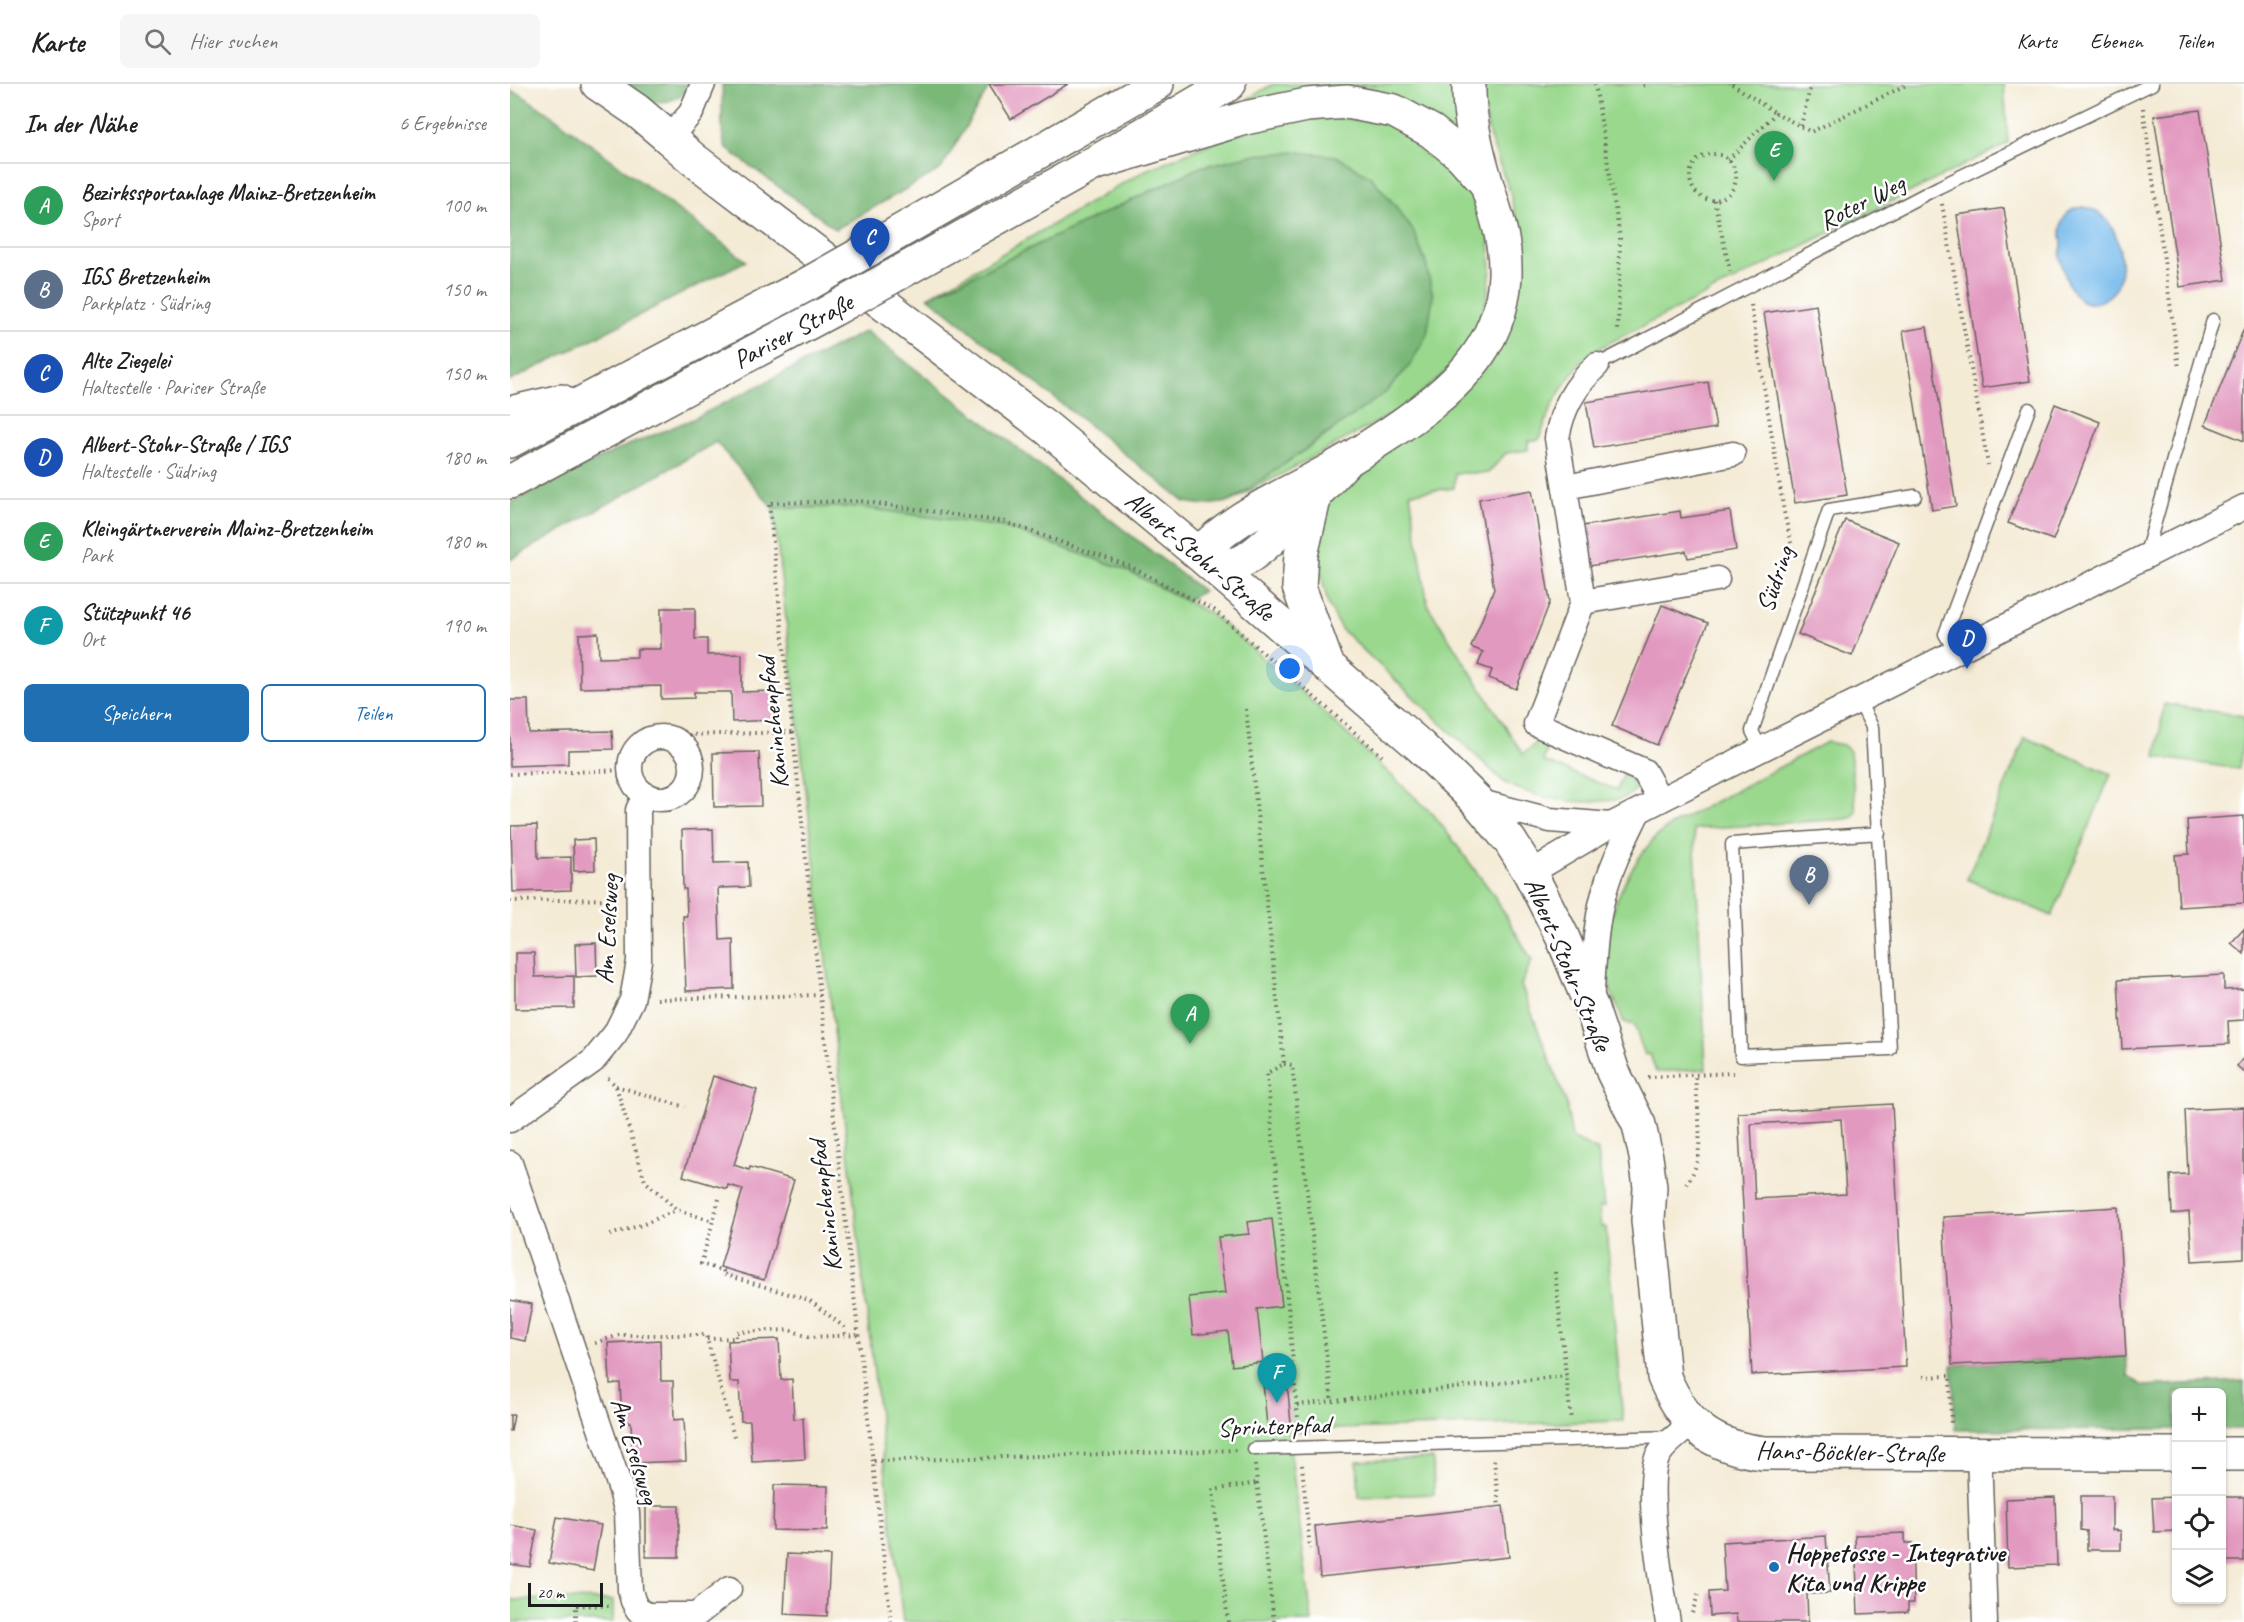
<!DOCTYPE html>
<html lang="de">
<head>
<meta charset="utf-8">
<style>
  :root { --surface:#fff; --page:#f6f6f6; --text:#222; --muted:#767676; --line:#e0e0e0; --accent:#1f6fb2 }
  body { margin:0; font-family:Caveat,sans-serif; background:var(--page); color:var(--text) }
  .controls { position:absolute; right:18px; bottom:18px; display:grid; overflow:hidden; border-radius:9px; box-shadow:0 2px 4px #0004 }
  .controls button { width:54px; height:54px; display:grid; place-items:center; padding:0; border:0; border-bottom:2px solid var(--line); background:var(--surface); color:var(--text); font:30px sans-serif }
  .scale { position:absolute; left:18px; bottom:15px; width:75px; box-sizing:border-box; padding-left:6px; border:3px solid #1c1c1c; border-top:0; font-size:16px; line-height:21px; white-space:nowrap; color:#1c1c1c; -webkit-text-stroke:4px #fff; paint-order:stroke }
  .you { position:absolute; left:780px; top:585px; width:21px; height:21px; margin:-15px; border:4px solid #fff; border-radius:50%; background:#1a73e8; box-shadow:0 0 0 9px #1a73e833 }
  .badge { display:grid; place-items:center; width:39px; height:39px; border-radius:50%; background:var(--accent); color:#fff; font-size:20px; font-weight:700 }
  .pin { position:absolute; translate:-50% -50px; filter:drop-shadow(0 2px 3px #0008) }
  .pin::after { content:''; position:absolute; top:32px; width:21px; height:18px; background:inherit; clip-path:polygon(0 0,100% 0,50% 100%) }
  .list { margin:0; padding:0; list-style:none }
  h2 { display:flex; justify-content:space-between; align-items:center; height:78px; margin:0; padding:0 24px; font-size:26px }
  h2 small { font-size:20px; font-weight:400; color:var(--muted) }
  .list li { display:grid; grid-template-columns:39px 1fr auto; gap:18px; align-items:center; box-sizing:border-box; height:84px; padding:0 24px; border-top:2px solid var(--line) }
  .list b { display:block; font-size:22px; white-space:nowrap }
  .list p { margin:0; font-size:20px; white-space:nowrap; color:var(--muted) }
  .list em { font-size:20px; font-style:normal; color:var(--muted) }
  .actions { display:flex; gap:12px; padding:18px 24px }
  .actions a { flex:1; padding:14px 0; border:2px solid var(--accent); border-radius:9px; text-align:center; font-size:21px; color:var(--accent) }
  .actions .main { background:var(--accent); color:#fff }
  .icon { flex:none; width:33px; height:33px; fill:none; stroke:currentColor; stroke-width:2; stroke-linecap:round; stroke-linejoin:round }
  .map { position:relative; flex:none; width:1734px; height:1538px; overflow:hidden }
  header { display:flex; align-items:center; gap:36px; box-sizing:border-box; height:84px; padding:0 30px; background:var(--surface); border-bottom:2px solid var(--line) }
  header strong { font-size:28px }
  nav { display:flex; gap:33px; margin-inline-start:auto; font-size:21px }
  .search { width:420px; height:54px; background:var(--page); display:flex; align-items:center; gap:15px; box-sizing:border-box; padding:0 21px; border-radius:9px; color:var(--muted); font-size:22px }
  main { display:flex }
  aside { flex:1; background:var(--surface) }
  .map>svg:first-child { display:block }
</style>
</head>
<body>
<header>
<strong>Karte</strong>
<div class="search"><svg class="icon" aria-label="search" viewBox="0 0 24 24"><circle cx="10" cy="10" r="6"/><path d="M15 15l6 6"/></svg>Hier suchen</div>
<nav><a>Karte</a><a>Ebenen</a><a>Teilen</a></nav>
</header>
<main>
<aside>
<h2>In der Nähe<small>6 Ergebnisse</small></h2>
<ul class="list">
<li><span class="badge" style="background:#2e9e5b">A</span><div><b>Bezirkssportanlage Mainz-Bretzenheim</b><p>Sport</p></div><em>100 m</em></li>
<li><span class="badge" style="background:#5c6f8a">B</span><div><b>IGS Bretzenheim</b><p>Parkplatz · Südring</p></div><em>150 m</em></li>
<li><span class="badge" style="background:#1a4fb4">C</span><div><b>Alte Ziegelei</b><p>Haltestelle · Pariser Straße</p></div><em>150 m</em></li>
<li><span class="badge" style="background:#1a4fb4">D</span><div><b>Albert-Stohr-Straße / IGS</b><p>Haltestelle · Südring</p></div><em>180 m</em></li>
<li><span class="badge" style="background:#2e9e5b">E</span><div><b>Kleingärtnerverein Mainz-Bretzenheim</b><p>Park</p></div><em>180 m</em></li>
<li><span class="badge" style="background:#0f9aa8">F</span><div><b>Stützpunkt 46</b><p>Ort</p></div><em>190 m</em></li>
</ul>
<div class="actions"><a class="main">Speichern</a><a>Teilen</a></div>
</aside>
<div class="map">
<svg width="1734" height="1538" viewBox="0 0 1734 1538">
  <rect width="100%" height="100%" fill="#fff"/>
  <filter id="ink" filterUnits="userSpaceOnUse"><feTurbulence type="fractalNoise" baseFrequency=".0167" numOctaves="2"/><feDisplacementMap in="SourceGraphic" scale="12" xChannelSelector="R" yChannelSelector="G"/><feConvolveMatrix kernelMatrix="1 2 1 2 8 2 1 2 1" color-interpolation-filters="sRGB"/></filter>
  <filter id="wash" filterUnits="userSpaceOnUse"><feTurbulence type="fractalNoise" baseFrequency=".008" numOctaves="4" result="noise"/><feDisplacementMap in="SourceGraphic" scale="24" xChannelSelector="R" yChannelSelector="G"/><feGaussianBlur stdDeviation="1.35" result="paint"/><feColorMatrix in="noise" values="0 0 0 0 0 0 0 0 0 0 0 0 0 0 0 0 0 1.4 0 .05"/><feComposite in="paint" operator="in"/></filter>
  <g filter="url(#wash)">
    <rect width="100%" height="100%" fill="#f4ebd5"/>
    <g fill="#99d88d" stroke="#5a7a54" stroke-width="1.5">
      <polygon points="763,0 947,0 949,52 777,10 736,16"/>
      <path d="M969,0h525l4,59 -417,209c-25,25 -42,54 -51,87l-12,2v9l-22,3 -18,20h-33l-1,15 -44,5 18,113 95,148 18,-15 8,4 -6,18 74,29 7,-18 13,16c-3,3 -7,7 -11,9 -7,4 -16,3 -24,4 -34,3 -66,-3 -97,-18l-164,-154 -13,-25 -7,-31 -10,-1 16,-67 15,-19 30,-27 148,-176 1,-34 -5,-31 -6,-26 -20,-54z"/>
      <polygon points="791,31 876,37 943,79 968,115 979,155 981,185 977,214 966,246 946,279 895,323 720,418 822,347 916,180 904,148 884,120 860,92 742,71 691,83 418,213 636,86 716,53"/>
      <polygon points="347,423 493,443 612,484 701,530 779,596 924,731 983,810 1022,876 1011,901 1056,1018 1062,1054 1088,1067 1094,1123 1089,1123 1091,1143 1096,1143 1113,1337 823,1345 778,1348 802,1538 393,1538 263,424"/>
      <polygon points="1654,620 1734,632 1734,650 1729,685 1646,673"/>
      <polygon points="1515,653 1601,690 1542,832 1457,795"/>
      <path d="M1317,658l16,3 7,6 6,60 -3,6 -7,2 -152,10 12,240 -50,3 -6,-18 -5,1 -11,-30 -10,-3c-7,-17 -17,-35 -18,-53 -5,-45 18,-96 47,-129 5,-7 14,-12 22,-17z"/>
      <polygon points="923,1374 924,1410 849,1413 847,1377"/>
      <polygon points="48,1515 103,1516 103,1538 0,1538 0,1516"/>
    </g>
    <g fill="#7ab878" stroke="#4b6a4a" stroke-width="1.5">
      <path d="M114,0h68c-8,14 -28,22 -43,16 -8,-3 -17,-11 -25,-16z"/>
      <path d="M212,0h269l-50,85 -105,60 -110,-81c-8,-21 -2,-42 -4,-64z"/>
      <polygon points="0,7 10,10 55,41 236,177 0,297"/>
      <polygon points="787,68 826,72 860,92 884,120 904,148 916,180 923,212 917,250 900,281 875,309 720,418 695,421 675,418 418,213 691,83 742,71"/>
      <polygon points="356,247 693,507 677,517 612,484 493,443 347,423 263,424 206,358 0,476 0,419 109,365 183,335"/>
      <polygon points="1616,1272 1618,1291 1633,1302 1734,1297 1734,1345 1712,1345 1712,1308 1666,1308 1666,1345 1445,1346 1442,1281"/>
    </g>
    <path fill="#75b9eb" stroke="#486a84" stroke-width="1.5" d="M1574,123c9,2 17,5 23,13 15,18 22,61 1,77 -23,16 -36,-1 -43,-22 -1,-5 -4,-12 -5,-17 0,-5 2,-10 2,-14 -1,-9 -3,-19 3,-27 4,-8 11,-9 19,-10z"/>
    <g id="blocks">
      <g fill="#e299bf" fill-rule="evenodd">
        <polygon points="479,0 558,0 501,35"/>
        <polygon points="1690,26 1716,196 1670,203 1644,32"/>
        <polygon points="1494,124 1520,297 1472,304 1447,131"/>
        <polygon points="1306,221 1337,411 1285,419 1254,229"/>
        <polygon points="1417,243 1446,422 1422,426 1393,247"/>
        <polygon points="1734,244 1734,357 1695,341"/>
        <polygon points="1198,298 1206,344 1084,364 1076,318"/>
        <polygon points="1545,320 1590,338 1543,456 1498,439"/>
        <polygon points="1022,406 1040,518 1006,605 979,594 982,586 968,581 973,568 961,563 984,505 969,415"/>
        <polygon points="1170,427 1171,434 1220,427 1226,466 1178,474 1176,467 1079,482 1073,442"/>
        <polygon points="1335,436 1389,458 1342,572 1288,550"/>
        <polygon points="1152,521 1198,539 1147,661 1102,642"/>
        <polygon points="151,524 185,524 185,555 197,555 197,571 232,570 232,608 262,607 263,636 222,638 221,608 184,608 184,614 151,615 151,602 70,604 69,550 88,549 89,574 127,573 127,565 151,565"/>
        <polygon points="0,616 18,616 19,649 102,647 103,665 58,666 58,680 0,682"/>
        <polygon points="249,668 251,722 204,723 203,669"/>
        <polygon points="1734,732 1734,819 1669,823 1665,771 1679,770 1677,736"/>
        <polygon points="27,741 28,774 61,773 61,806 3,808 1,742"/>
        <polygon points="203,745 204,779 238,778 239,803 208,804 210,856 223,855 224,905 176,907 173,832 177,832 176,805 173,805 172,746"/>
        <polygon points="84,755 85,786 64,787 63,756"/>
        <polygon points="1734,845 1734,870 1721,859"/>
        <polygon points="86,859 87,892 66,893 65,860"/>
        <polygon points="5,869 24,869 25,893 64,892 64,924 5,925"/>
        <polygon points="1714,891 1714,906 1734,905 1734,936 1718,937 1719,960 1612,965 1608,896"/>
        <polygon points="1734,973 1734,988 1727,982"/>
        <polygon points="203,992 247,1006 224,1081 239,1086 240,1083 284,1096 254,1196 210,1183 233,1105 218,1101 217,1105 173,1092"/>
        <path d="M1382,1020l14,263 -154,8 -14,-262zM1331,1035l5,75 -91,5 -4,-75z"/>
        <polygon points="1734,1023 1734,1174 1682,1177 1679,1128 1662,1130 1660,1091 1678,1090 1675,1026"/>
        <polygon points="1608,1123 1616,1272 1442,1281 1433,1133"/>
        <polygon points="762,1135 772,1222 747,1225 753,1278 722,1282 718,1247 683,1251 679,1213 715,1209 708,1153 739,1150 737,1138"/>
        <polygon points="0,1216 22,1220 15,1257 0,1254"/>
        <polygon points="269,1255 271,1296 282,1295 284,1335 293,1334 295,1375 242,1378 240,1337 231,1337 229,1298 220,1298 218,1257"/>
        <polygon points="150,1256 151,1297 163,1297 164,1336 174,1335 176,1377 123,1379 121,1338 112,1338 110,1299 100,1300 98,1259"/>
        <polygon points="777,1297 781,1340 757,1342 753,1299"/>
        <polygon points="0,1331 4,1331 1,1347 0,1347"/>
        <polygon points="264,1401 318,1402 317,1447 263,1446"/>
        <polygon points="1571,1412 1602,1412 1602,1446 1611,1447 1611,1466 1577,1466 1577,1447 1571,1446"/>
        <polygon points="1545,1413 1547,1481 1498,1483 1496,1415"/>
        <polygon points="1666,1413 1666,1447 1644,1448 1642,1414"/>
        <rect x="1713" y="1413" width="21" height="64"/>
        <rect x="136" y="1422" width="33" height="51"/>
        <polygon points="993,1422 999,1473 810,1493 805,1442"/>
        <polygon points="47,1433 91,1441 83,1487 39,1479"/>
        <polygon points="0,1441 27,1446 20,1483 0,1480"/>
        <polygon points="1395,1449 1395,1459 1402,1459 1404,1519 1398,1519 1398,1528 1348,1530 1345,1451"/>
        <polygon points="1316,1452 1320,1509 1297,1510 1298,1538 1227,1538 1226,1530 1200,1532 1199,1508 1215,1507 1212,1458"/>
        <polygon points="277,1470 320,1472 317,1532 274,1530"/>
      </g>
    </g>
  </g>
  <g filter="url(#ink)">
    <use href="#blocks" fill-opacity="0" stroke="#68645d" stroke-width="1.5"/>
    <g fill="none" stroke-linecap="round" stroke-linejoin="round">
      <defs>
        <g id="lane">
          <polyline points="1087,281 1429,103 1642,0"/>
          <polyline points="1635,473 1703,236"/>
          <polyline points="1446,569 1435,550 1519,325"/>
          <polyline points="1349,617 1362,643 1380,965 1231,972 1222,760 1369,749"/>
          <polyline points="1251,665 1242,647 1319,426 1405,412"/>
          <polyline points="744,1365 1162,1353"/>
        </g>
        <g id="street">
          <polyline points="159,54 181,29 193,0"/>
          <path d="M1087,281c-22,21 -35,43 -40,73l26,164 -47,122 108,47 16,29"/>
          <polyline points="1056,403 1223,370"/>
          <polyline points="1073,518 1207,495"/>
          <circle cx="151" cy="684" r="31"/>
          <polyline points="967,717 1040,736 1101,741"/>
          <polyline points="1020,789 1101,741 1150,716 1734,423"/>
          <path d="M1081,918c3,-35 3,-71 12,-105 7,-30 22,-58 35,-85"/>
          <polyline points="0,1036 83,977 105,950 122,916 129,877 128,726 135,711"/>
          <polyline points="0,1079 110,1403 117,1429 120,1506 123,1517 128,1526 138,1531 186,1531 219,1505"/>
          <polyline points="1469,1369 1475,1538"/>
          <path d="M1158,1538c-6,-32 -24,-140 -10,-166 7,-13 23,-23 34,-33"/>
        </g>
        <g id="secondary">
          <path d="M159,54l24,21 354,269 152,126 221,192 57,55 33,40 20,32 32,63 29,70 22,66 26,53 7,32 4,30 -2,33 16,157c21,49 47,70 100,76l412,1"/>
          <polyline points="1712,1370 1734,1370"/>
        </g>
        <g id="highway">
          <polyline points="88,0 126,26 159,54"/>
          <polyline points="583,80 735,34 797,21 837,18 884,27 921,47 951,71 975,98"/>
          <polyline points="356,167 647,0"/>
          <polyline points="387,190 583,80 719,0"/>
          <polyline points="0,329 51,317"/>
          <polyline points="0,357 296,201"/>
          <path d="M834,379c-20,21 -86,98 -110,101 -13,2 -23,-4 -35,-10 30,-33 70,-51 109,-72 29,-15 55,-31 82,-49 58,-39 112,-82 115,-158 1,-36 -9,-59 -19,-93 -9,-31 -18,-66 -17,-98"/>
          <polyline points="0,398 326,224"/>
          <polyline points="805,411 791,471 789,503 817,580"/>
        </g>
      </defs>
      <use href="#lane" stroke="#68645d" stroke-width="15"/>
      <use href="#street" stroke="#68645d" stroke-width="27"/>
      <use href="#secondary" stroke="#68645d" stroke-width="36"/>
      <use href="#highway" stroke="#68645d" stroke-width="36"/>
      <g stroke="#68645d" stroke-width="4" stroke-dasharray="1.5 4.5" stroke-linecap="butt">
        <polyline points="1085,0 1110,154 1108,249"/>
        <polyline points="1222,0 1266,29"/>
        <polyline points="1133,2 1137,0"/>
        <polyline points="1633,24 1669,284"/>
        <polyline points="1291,42 1301,0"/>
        <circle cx="1203" cy="93" r="23"/>
        <polyline points="1218,76 1266,29 1301,48 1398,0"/>
        <polyline points="1204,116 1221,191"/>
        <polyline points="1432,120 1478,381"/>
        <polyline points="1241,221 1274,428 1284,471"/>
        <polyline points="736,625 774,980 757,989 789,1346"/>
        <polyline points="170,659 177,651 284,648"/>
        <polyline points="0,690 119,686"/>
        <polyline points="0,817 104,815"/>
        <polyline points="147,915 310,911"/>
        <polyline points="774,980 782,981 822,1318"/>
        <polyline points="1138,993 1223,989"/>
        <polyline points="98,994 106,1002 135,1097 167,1126 203,1137"/>
        <polyline points="106,1002 175,1023"/>
        <path d="M1176,1100c22,-25 11,-76 9,-108"/>
        <polyline points="209,1115 191,1180 213,1187 212,1190 299,1216 334,1243 335,1252"/>
        <polyline points="100,1151 134,1140 167,1126"/>
        <polyline points="1045,1188 1061,1337"/>
        <polyline points="197,1255 226,1254 226,1248 280,1246 300,1253 350,1251"/>
        <polyline points="85,1259 109,1251 196,1251 225,1356"/>
        <polyline points="1413,1293 1440,1292 1441,1341"/>
        <polyline points="787,1321 1056,1292"/>
        <polyline points="984,1376 989,1423"/>
        <polyline points="364,1377 728,1366"/>
        <polyline points="745,1381 764,1538"/>
        <polyline points="792,1381 800,1465"/>
        <polyline points="1182,1529 1188,1511"/>
        <polyline points="66,1538 66,1521 100,1522"/>
        <polyline points="381,1538 310,911 259,419 349,417 495,438 621,483 704,526 872,672"/>
        <polyline points="718,1538 703,1406 747,1399"/>
      </g>
      <use href="#lane" stroke="#fff" stroke-width="12"/>
      <use href="#street" stroke="#fff" stroke-width="24"/>
      <use href="#secondary" stroke="#fff" stroke-width="33"/>
      <use href="#highway" stroke="#fff" stroke-width="33"/>
      <defs>
        <g id="highway-bridge">
          <polyline points="296,201 356,167"/>
          <polyline points="326,224 387,190"/>
        </g>
      </defs>
      <use href="#highway-bridge" stroke="#68645d" stroke-width="36" stroke-linecap="butt"/>
      <use href="#highway-bridge" stroke="#fff" stroke-width="33"/>
    </g>
  </g>
  <circle fill="#1f6fb2" stroke="#fff" stroke-width="2" cx="1264" cy="1483" r="6"/>
  <g text-anchor="middle" dominant-baseline="central" stroke-width="5" stroke-linejoin="round" paint-order="stroke">
    <g font-size="26" fill="#1c1c1c" stroke="#fff">
      <text transform="translate(1352 118) rotate(-27)">Roter Weg</text>
      <text transform="translate(283 247) rotate(-28)">Pariser Straße</text>
      <text transform="translate(690 472) rotate(40)">Albert-Stohr-Straße</text>
      <text transform="translate(1265 495) rotate(-71)">Südring</text>
      <text transform="translate(263 639) rotate(-96)">Kaninchenpfad</text>
      <text transform="translate(97 845) rotate(-87)">Am Eselsweg</text>
      <text transform="translate(1058 880) rotate(67)">Albert-Stohr-Straße</text>
      <text transform="translate(315 1122) rotate(-97)">Kaninchenpfad</text>
      <text transform="translate(764 1342) rotate(-2)">Sprinterpfad</text>
      <text transform="translate(125 1367) rotate(73)">Am Eselsweg</text>
      <text transform="translate(1340 1368) rotate(1)">Hans-Böckler-Straße</text>
    </g>
    <g font-size="26" font-weight="bold" fill="#1c1c1c" stroke="#fff" text-anchor="start">
      <text x="1276" y="1468">Hoppetosse - Integrative<tspan x="1276" dy="30">Kita und Krippe</tspan></text>
    </g>
  </g>
</svg>
<div class="controls">
<button>+</button>
<button>−</button>
<button><svg class="icon" aria-label="locate" viewBox="0 0 24 24"><circle cx="12" cy="12" r="6"/><path d="M12 2v4M12 18v4M2 12h4M18 12h4"/></svg></button>
<button><svg class="icon" aria-label="layers" viewBox="0 0 24 24"><path d="M12 4l9 5-9 5-9-5zM3 14l9 5 9-5"/></svg></button>
</div>
<div class="scale">20 m</div>
<div class="you"></div>
<div class="pin badge" style="left:680px;top:960px;background:#2e9e5b">A</div>
<div class="pin badge" style="left:1299px;top:821px;background:#5c6f8a">B</div>
<div class="pin badge" style="left:360px;top:184px;background:#1a4fb4">C</div>
<div class="pin badge" style="left:1457px;top:585px;background:#1a4fb4">D</div>
<div class="pin badge" style="left:1264px;top:97px;background:#2e9e5b">E</div>
<div class="pin badge" style="left:767px;top:1319px;background:#0f9aa8">F</div>
</div>
</main>
</body>
</html>
